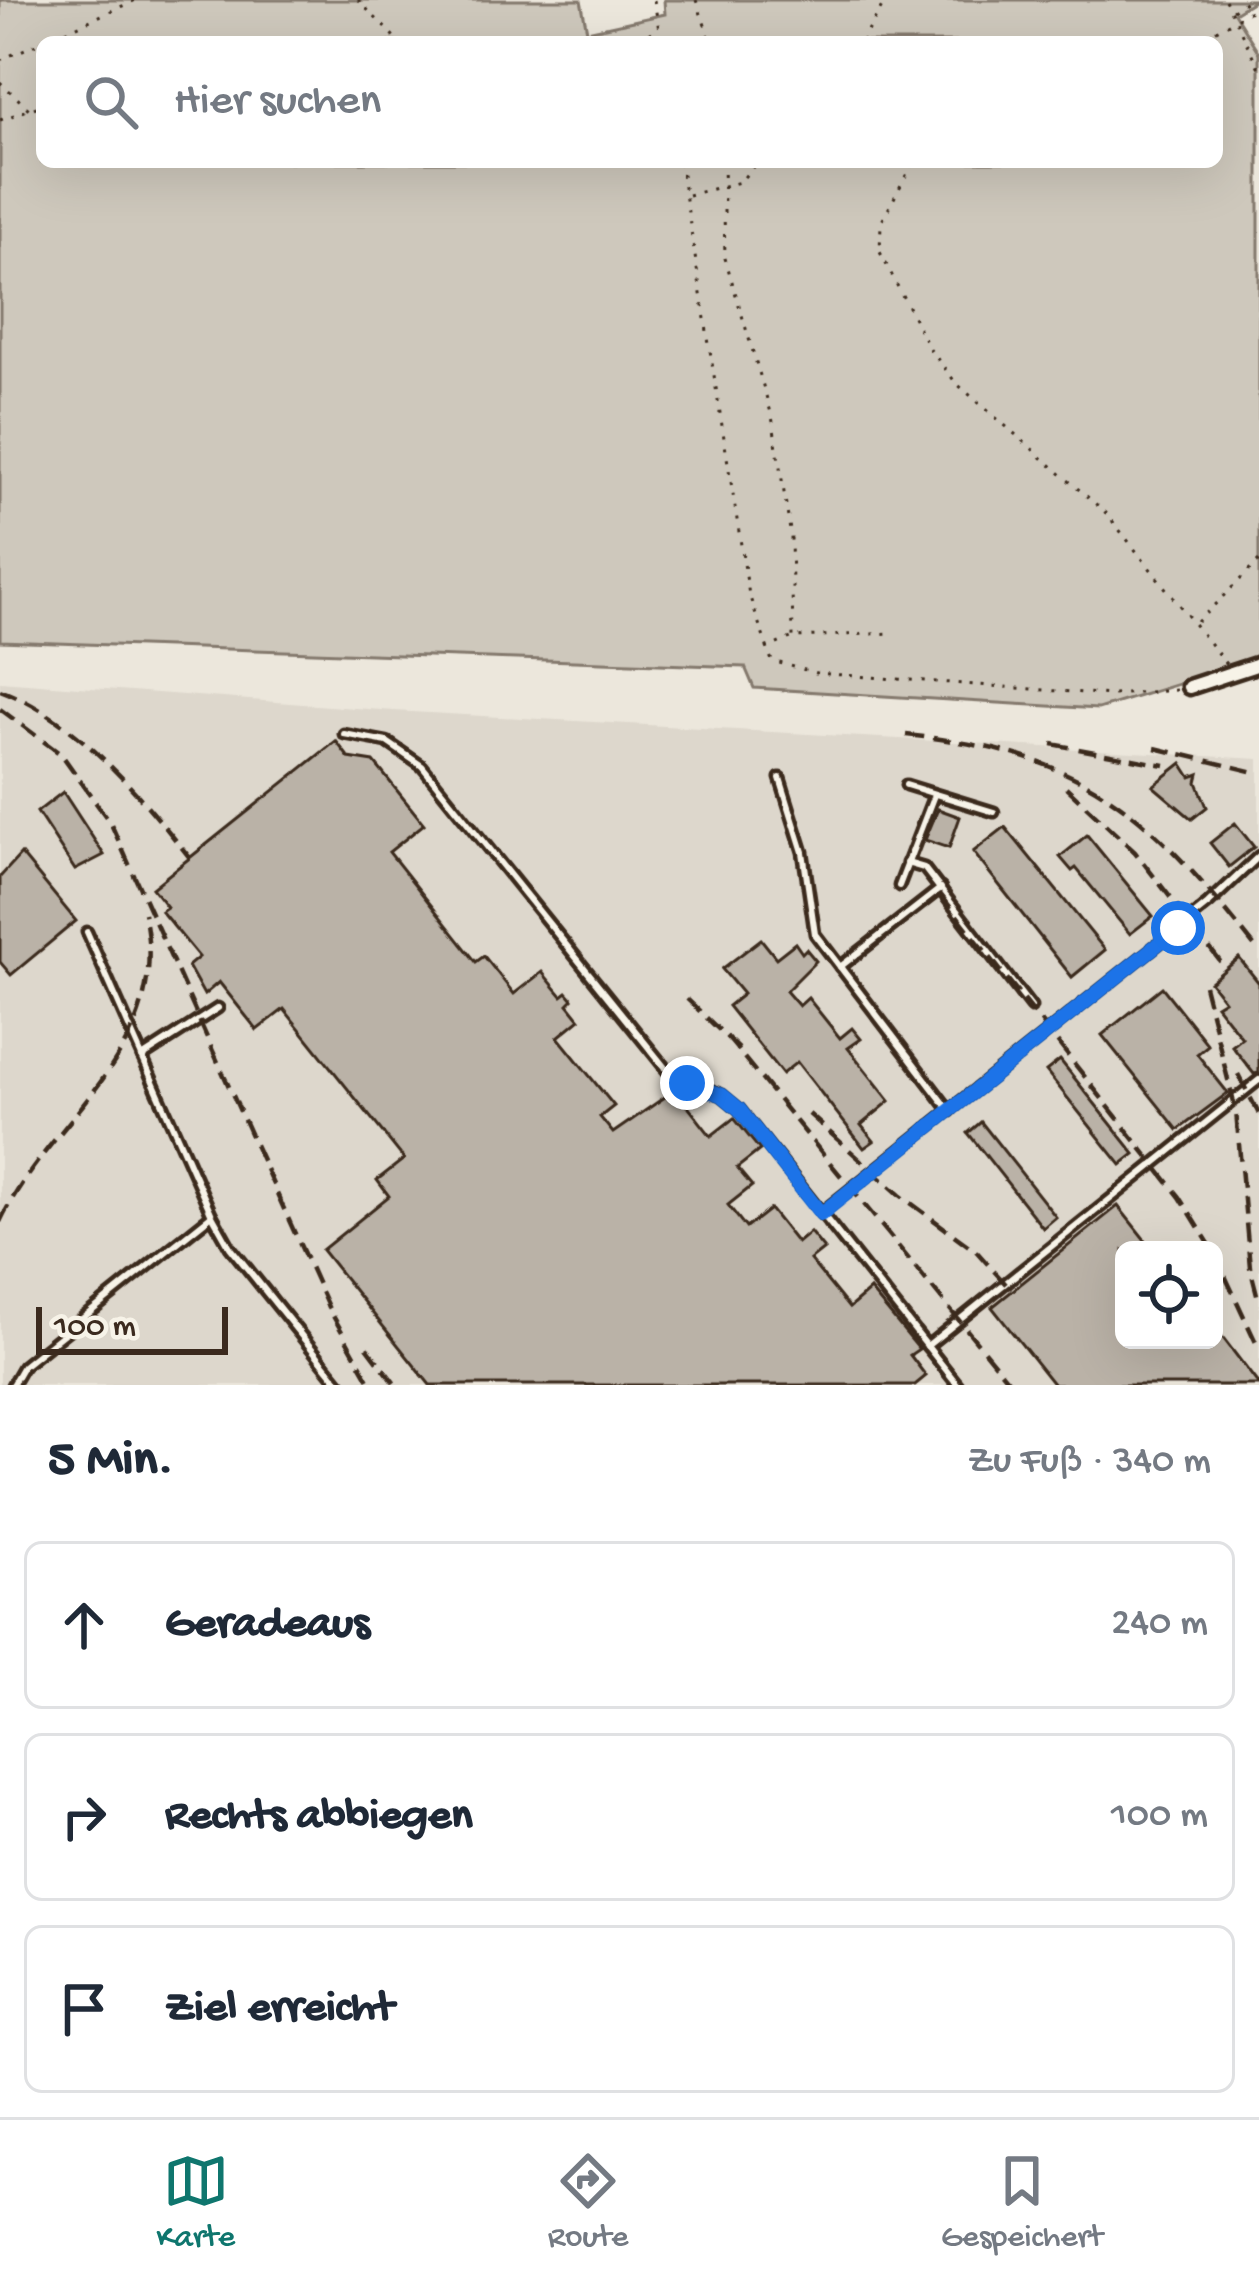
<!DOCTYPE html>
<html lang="de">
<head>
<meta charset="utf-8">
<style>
  :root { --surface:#fff; --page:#f2f2f3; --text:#1f2937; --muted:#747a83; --line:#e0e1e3; --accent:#0f766e }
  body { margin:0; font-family:"Gochi Hand",sans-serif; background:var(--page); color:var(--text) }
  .controls { position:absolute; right:36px; bottom:36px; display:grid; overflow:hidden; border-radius:18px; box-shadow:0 12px 48px #0002 }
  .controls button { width:108px; height:108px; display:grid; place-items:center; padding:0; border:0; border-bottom:3px solid var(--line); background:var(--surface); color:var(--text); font:60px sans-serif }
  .scale { position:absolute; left:36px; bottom:30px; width:192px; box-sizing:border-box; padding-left:12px; border:6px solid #3b2a1e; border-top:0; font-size:33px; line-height:42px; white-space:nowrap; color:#3b2a1e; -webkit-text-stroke:9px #f7f3e8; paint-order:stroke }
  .stop { position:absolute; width:36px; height:36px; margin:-27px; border:9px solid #1a73e8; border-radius:50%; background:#fff }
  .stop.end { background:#1a73e8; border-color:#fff; box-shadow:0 3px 12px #0008 }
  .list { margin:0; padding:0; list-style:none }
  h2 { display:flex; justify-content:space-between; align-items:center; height:156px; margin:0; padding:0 48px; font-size:51px }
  h2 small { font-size:39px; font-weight:400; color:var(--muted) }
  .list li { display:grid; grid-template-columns:78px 1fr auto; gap:36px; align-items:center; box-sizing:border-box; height:168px; margin:0 24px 24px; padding:0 24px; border:3px solid var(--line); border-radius:18px }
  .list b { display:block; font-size:45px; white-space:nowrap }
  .list em { font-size:39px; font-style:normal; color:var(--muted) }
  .icon { flex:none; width:66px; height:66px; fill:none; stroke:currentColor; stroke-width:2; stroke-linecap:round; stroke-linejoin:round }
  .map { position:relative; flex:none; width:1259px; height:1385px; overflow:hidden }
  .search { position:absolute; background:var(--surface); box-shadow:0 12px 48px #0002; left:36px; right:36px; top:36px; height:132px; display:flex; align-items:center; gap:30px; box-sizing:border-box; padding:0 42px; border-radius:18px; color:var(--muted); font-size:45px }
  .sheet { height:732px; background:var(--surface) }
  nav { display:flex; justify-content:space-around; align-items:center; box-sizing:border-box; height:168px; border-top:3px solid var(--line); background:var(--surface); font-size:33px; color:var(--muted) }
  nav a { display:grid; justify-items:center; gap:6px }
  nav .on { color:var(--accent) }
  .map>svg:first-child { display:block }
</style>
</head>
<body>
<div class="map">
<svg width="1259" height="1385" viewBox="0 0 1259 1385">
  <rect width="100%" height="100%" fill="#ece7dc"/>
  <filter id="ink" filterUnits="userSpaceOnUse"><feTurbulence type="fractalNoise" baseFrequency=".00833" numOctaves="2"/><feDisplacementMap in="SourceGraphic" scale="24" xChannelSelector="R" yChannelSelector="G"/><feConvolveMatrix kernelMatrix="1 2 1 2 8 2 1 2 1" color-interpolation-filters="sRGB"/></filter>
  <g filter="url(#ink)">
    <path fill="#ddd7cc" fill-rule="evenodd" d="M0,681l394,30 865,48v626h-1259zM1124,1250h90v90h-90z"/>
    <path fill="#cec8bc" stroke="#84796d" stroke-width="3" fill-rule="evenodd" d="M0,0h581l6,31 78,-17 -1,-14h591l-21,13 25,40v606l-161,50 -344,-21 -9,-21 -745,-26zM42,42h1175v120h-1175z"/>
    <g fill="#bab2a7" stroke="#3b2a1e" stroke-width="3">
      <polygon points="336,741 349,758 374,762 424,824 389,852 476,962 484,956 514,994 542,972 562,996 567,992 573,999 568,1004 580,1019 558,1037 614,1106 600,1117 613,1133 675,1090 711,1136 734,1118 760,1150 737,1168 752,1186 728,1205 746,1228 770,1209 797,1243 810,1232 824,1249 810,1260 849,1308 870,1290 919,1349 910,1355 926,1376 915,1385 430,1385 322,1250 389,1196 377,1180 404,1159 284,1009 257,1030 219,982 204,995 188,966 199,957 161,911 167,907 152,888"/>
      <polygon points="1182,763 1191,777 1199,774 1197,782 1207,807 1192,819 1153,786"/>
      <polygon points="63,792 104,855 75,870 37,812"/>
      <polygon points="938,809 960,817 949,848 925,840"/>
      <polygon points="1235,823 1254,847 1229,867 1210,843"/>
      <polygon points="1005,827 1105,950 1072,977 973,852"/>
      <polygon points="1087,835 1153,916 1130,934 1076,868 1072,871 1060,857"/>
      <polygon points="21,854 76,921 11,975 0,962 0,877"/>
      <polygon points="761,939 776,958 795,943 802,953 806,949 816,961 786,991 799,1006 808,998 840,1038 852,1028 861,1039 848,1048 890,1101 861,1125 874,1141 864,1148 797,1062 782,1074 728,1006 743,994 722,969"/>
      <polygon points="1239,958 1259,983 1259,1073 1254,1074 1232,1046 1242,1038 1216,1005 1224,1000 1210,982"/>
      <polygon points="1162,987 1208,1045 1197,1054 1228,1093 1178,1130 1102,1035"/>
      <polygon points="1060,1060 1135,1154 1121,1165 1046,1071"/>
      <polygon points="981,1122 1056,1217 1043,1228 968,1133"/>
      <polygon points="1118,1206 1153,1250 1124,1250 1124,1340 1214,1340 1214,1326 1259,1385 1054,1385 992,1307"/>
    </g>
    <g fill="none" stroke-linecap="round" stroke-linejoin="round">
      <defs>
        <g id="service">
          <polyline points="344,734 387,742 422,766 670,1074 722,1095 739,1109 958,1385"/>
          <polyline points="780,778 803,852 815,934 950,1111"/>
          <polyline points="906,785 994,812"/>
          <polyline points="907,863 924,868 1031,1007"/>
          <polyline points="899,886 934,795"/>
          <polyline points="87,932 212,1215"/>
          <polyline points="840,967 941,888"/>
          <polyline points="142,1057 218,1008"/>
          <polyline points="821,1213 1208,904 1259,856"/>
          <polyline points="927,1346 1259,1080"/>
          <polyline points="12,1385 23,1366 212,1215 230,1247 341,1385"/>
        </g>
        <polyline id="minor" points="1189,687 1259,664"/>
      </defs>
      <use href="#service" stroke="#3b2a1e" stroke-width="15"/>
      <use href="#minor" stroke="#3b2a1e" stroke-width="21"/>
      <g stroke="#3b2a1e" stroke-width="3" stroke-dasharray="3 9" stroke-linecap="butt">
        <polyline points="358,0 399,42"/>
        <polyline points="654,0 661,42"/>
        <polyline points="696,0 711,42"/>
        <polyline points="1225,0 1259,68"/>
        <polyline points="1232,10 1248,0"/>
        <polyline points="602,42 660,31"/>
        <polyline points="862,42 886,0"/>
        <polyline points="1195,42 1259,6"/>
        <polyline points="0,60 136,0"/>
        <polyline points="0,82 29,109"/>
        <polyline points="0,120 42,105"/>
        <polyline points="680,162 749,595 772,661 816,673 1112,695 1176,690"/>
        <polyline points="723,162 725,258 772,416 791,537 793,637"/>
        <polyline points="908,162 935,162"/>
        <polyline points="912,164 881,223 880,252 929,348 956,383 1106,513 1226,664"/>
        <polyline points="688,195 740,182 757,162"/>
        <polyline points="1197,622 1259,561"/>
        <polyline points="766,649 793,637 895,633"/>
      </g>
      <use href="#service" stroke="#f7f3e8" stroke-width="6"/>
      <use href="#minor" stroke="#f7f3e8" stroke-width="12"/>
      <g stroke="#3b2a1e" stroke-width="4.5" stroke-dasharray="18 9" stroke-linecap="butt">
        <path d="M0,690c79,30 139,104 190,168"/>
        <polyline points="0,709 62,755 111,824 328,1307 372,1385"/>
        <path d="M906,735c183,18 244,79 353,217"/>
        <polyline points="1052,744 1165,765"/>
        <polyline points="1155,748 1259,773"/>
        <polyline points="1066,787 1135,852 1226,969"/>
        <polyline points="940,894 1180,1197 1213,1250"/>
        <polyline points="1204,985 1236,1111 1250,1267 1259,1302"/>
        <polyline points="687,999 739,1049"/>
        <polyline points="727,1037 1012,1385"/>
        <polyline points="1238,1074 1259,1114"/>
        <polyline points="809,1114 900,1195 977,1252 1012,1291"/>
        <path d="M0,1222c51,-108 174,-169 144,-309"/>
        <polyline points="1214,1252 1259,1349"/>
        <polyline points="367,1347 396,1385"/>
      </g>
    </g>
  </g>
  <g fill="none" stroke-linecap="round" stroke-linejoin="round" filter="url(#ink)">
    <polyline stroke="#1a73e8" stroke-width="15" points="687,1083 722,1095 739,1109 821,1214 1178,928"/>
  </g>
</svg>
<div class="controls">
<button><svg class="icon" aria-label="locate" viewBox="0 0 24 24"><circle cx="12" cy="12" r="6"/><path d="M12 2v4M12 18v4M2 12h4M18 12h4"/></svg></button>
</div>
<div class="scale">100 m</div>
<div class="stop" style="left:1178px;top:928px"></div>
<div class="stop end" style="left:687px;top:1083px"></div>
<div class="search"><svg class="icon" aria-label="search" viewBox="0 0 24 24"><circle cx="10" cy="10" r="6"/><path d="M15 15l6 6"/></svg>Hier suchen</div>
</div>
<section class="sheet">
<h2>5 Min.<small>Zu Fuß · 340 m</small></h2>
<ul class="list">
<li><svg class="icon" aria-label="ahead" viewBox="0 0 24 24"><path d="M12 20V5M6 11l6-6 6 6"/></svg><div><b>Geradeaus</b></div><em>240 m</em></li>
<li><svg class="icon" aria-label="right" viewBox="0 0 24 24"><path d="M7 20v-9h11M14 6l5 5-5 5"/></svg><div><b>Rechts abbiegen</b></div><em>100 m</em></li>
<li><svg class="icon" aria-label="arrive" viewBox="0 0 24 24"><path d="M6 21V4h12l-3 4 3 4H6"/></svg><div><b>Ziel erreicht</b></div></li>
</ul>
</section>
<nav>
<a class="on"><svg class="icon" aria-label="map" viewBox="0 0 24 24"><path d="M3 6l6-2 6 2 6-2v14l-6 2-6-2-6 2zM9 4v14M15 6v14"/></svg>Karte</a>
<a><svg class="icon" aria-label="directions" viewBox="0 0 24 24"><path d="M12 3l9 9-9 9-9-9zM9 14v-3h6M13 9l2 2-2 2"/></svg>Route</a>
<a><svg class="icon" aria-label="saved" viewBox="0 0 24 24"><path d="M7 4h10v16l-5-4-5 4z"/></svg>Gespeichert</a>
</nav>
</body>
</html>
